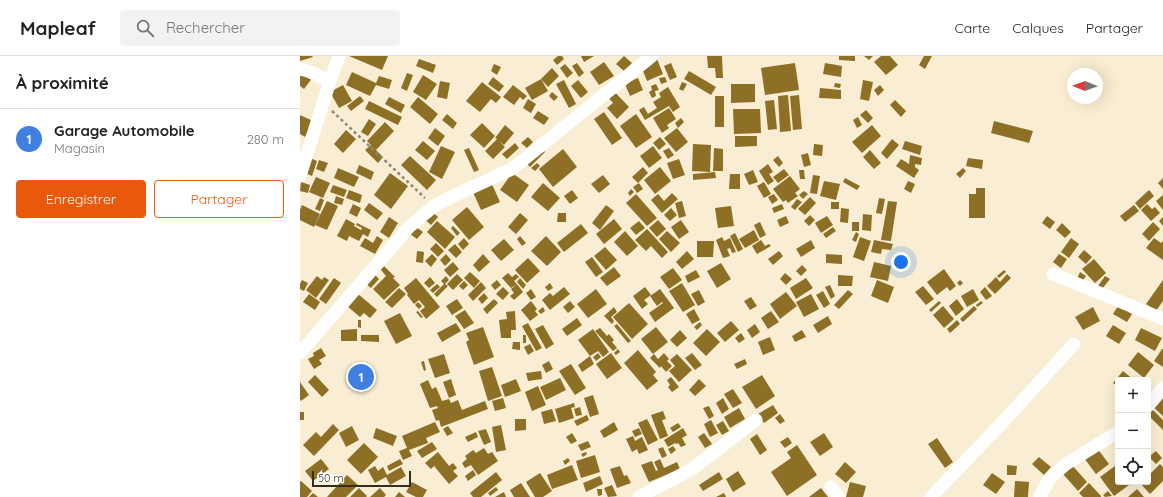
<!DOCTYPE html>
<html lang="fr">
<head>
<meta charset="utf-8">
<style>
  :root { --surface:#fff; --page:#f2f2f2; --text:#222; --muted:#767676; --line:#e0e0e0; --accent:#ea580c }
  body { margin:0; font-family:Quicksand,sans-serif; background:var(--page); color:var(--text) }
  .controls { position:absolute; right:12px; bottom:12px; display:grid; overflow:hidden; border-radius:4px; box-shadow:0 4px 16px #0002 }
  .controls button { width:36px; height:36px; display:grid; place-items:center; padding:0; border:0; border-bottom:1px solid var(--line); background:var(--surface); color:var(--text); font:20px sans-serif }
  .compass { position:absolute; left:767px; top:12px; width:36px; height:36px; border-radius:50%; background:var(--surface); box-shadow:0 4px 16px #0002; rotate:271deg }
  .scale { position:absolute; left:12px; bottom:10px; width:99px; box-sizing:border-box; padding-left:4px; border:2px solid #312d23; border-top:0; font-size:11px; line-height:14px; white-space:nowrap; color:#312d23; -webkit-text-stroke:3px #fff; paint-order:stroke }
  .you { position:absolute; left:601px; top:206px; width:14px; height:14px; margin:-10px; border:3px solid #fff; border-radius:50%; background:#1a73e8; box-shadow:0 0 0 6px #1a73e833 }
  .badge { display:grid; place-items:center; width:26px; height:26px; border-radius:50%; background:var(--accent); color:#fff; font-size:13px; font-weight:700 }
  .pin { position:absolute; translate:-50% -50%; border:2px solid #fff; box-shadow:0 1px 4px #0006 }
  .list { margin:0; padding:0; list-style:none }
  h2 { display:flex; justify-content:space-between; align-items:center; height:52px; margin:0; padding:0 16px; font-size:17px }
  h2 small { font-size:13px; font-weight:400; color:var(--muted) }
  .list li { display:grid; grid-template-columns:26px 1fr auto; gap:12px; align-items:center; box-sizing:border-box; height:60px; padding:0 16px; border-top:1px solid var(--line) }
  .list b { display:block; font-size:15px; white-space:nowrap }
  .list p { margin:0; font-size:13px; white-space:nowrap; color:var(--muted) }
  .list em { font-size:13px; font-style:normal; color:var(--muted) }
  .actions { display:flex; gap:8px; padding:12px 16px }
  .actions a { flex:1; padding:9px 0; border:1px solid var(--accent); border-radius:4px; text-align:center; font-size:14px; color:var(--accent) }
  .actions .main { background:var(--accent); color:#fff }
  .icon { flex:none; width:22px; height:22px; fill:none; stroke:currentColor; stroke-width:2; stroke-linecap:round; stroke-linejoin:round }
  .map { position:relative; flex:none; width:863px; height:441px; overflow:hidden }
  header { display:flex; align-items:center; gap:24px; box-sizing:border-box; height:56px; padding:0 20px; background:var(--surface); border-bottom:1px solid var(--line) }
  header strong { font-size:19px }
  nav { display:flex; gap:22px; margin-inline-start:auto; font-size:14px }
  .search { width:280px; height:36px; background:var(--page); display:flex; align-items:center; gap:10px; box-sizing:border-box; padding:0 14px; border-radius:4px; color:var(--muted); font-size:15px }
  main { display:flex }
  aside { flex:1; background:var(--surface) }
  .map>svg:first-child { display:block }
</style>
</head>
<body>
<header>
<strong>Mapleaf</strong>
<div class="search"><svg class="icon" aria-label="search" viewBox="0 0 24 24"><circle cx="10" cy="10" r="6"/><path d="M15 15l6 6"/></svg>Rechercher</div>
<nav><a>Carte</a><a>Calques</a><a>Partager</a></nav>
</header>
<main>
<aside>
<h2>À proximité<small></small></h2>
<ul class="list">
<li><span class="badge" style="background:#3f7fe0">1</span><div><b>Garage Automobile</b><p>Magasin</p></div><em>280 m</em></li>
</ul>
<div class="actions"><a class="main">Enregistrer</a><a>Partager</a></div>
</aside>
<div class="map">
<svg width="863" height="441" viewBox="0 0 863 441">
  <rect width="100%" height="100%" fill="#f9edd3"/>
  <g fill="#8d6f25">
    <polygon points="0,0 12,0 13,1 0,5"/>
    <polygon points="49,0 88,0 82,14"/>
    <polygon points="258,0 262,0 264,3 257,9 253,4"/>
    <polygon points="281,0 294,0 284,6"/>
    <polygon points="324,0 332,7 324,15 316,8"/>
    <polygon points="407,0 422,0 423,22 416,22 415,12 408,12"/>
    <polygon points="539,0 555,0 555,5 539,4"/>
    <polygon points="564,0 573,0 569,4"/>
    <polygon points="581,0 590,0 598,9 586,19 574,6"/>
    <polygon points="624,0 632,0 625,13 619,9"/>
    <polygon points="119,3 136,9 133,17 116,10"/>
    <polygon points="357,3 363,18 347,25 341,10"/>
    <polygon points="304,6 314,20 299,29 290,16"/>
    <polygon points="277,7 284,17 279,21 272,10"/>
    <polygon points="371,7 377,21 370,24 364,10"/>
    <polygon points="495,7 499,34 465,39 461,12"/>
    <polygon points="525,7 542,10 541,21 523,18"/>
    <polygon points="194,8 201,11 197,19 191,15"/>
    <polygon points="265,8 273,17 267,22 260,12"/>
    <polygon points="252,12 259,20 248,31 241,23"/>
    <polygon points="5,14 13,21 4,33 0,30 0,20"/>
    <polygon points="389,15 416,31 411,39 384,23"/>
    <polygon points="52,16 76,27 79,20 92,24 89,33 76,29 70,40 46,29"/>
    <polygon points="107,17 113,19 107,35 101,32"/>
    <polygon points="123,19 137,28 126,44 113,36"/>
    <polygon points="193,21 204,30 199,36 188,28"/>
    <polygon points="365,21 367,26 361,28 359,22"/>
    <polygon points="338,22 343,34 330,40 325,28"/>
    <polygon points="241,23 248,35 232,44 225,32"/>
    <polygon points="264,24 276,48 269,52 256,28"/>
    <polygon points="278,24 288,36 281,42 271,30"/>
    <polygon points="563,24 573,26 569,45 560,43"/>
    <polygon points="140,25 150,27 147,43 137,41"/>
    <polygon points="182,26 201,41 196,47 191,43 180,56 166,45"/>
    <polygon points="382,26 387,28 383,35 379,33"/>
    <polygon points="535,27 541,28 540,32 534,31"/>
    <polygon points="356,28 359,34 355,35 356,40 352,42 349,36 352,34 351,30"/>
    <polygon points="431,28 455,28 455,46 431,47"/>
    <polygon points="43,29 52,45 39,52 30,36"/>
    <polygon points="213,29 227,40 223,44 220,41 214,49 203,41"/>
    <polygon points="580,29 584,34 578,40 574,34"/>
    <polygon points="368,31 380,51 373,56 369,50 345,64 339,54 344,51 348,58 357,52 353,46 361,41 359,37"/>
    <polygon points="311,32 329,51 317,63 307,52 313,47 305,38"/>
    <polygon points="520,32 541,34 541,43 519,42"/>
    <polygon points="252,36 258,41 254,45 249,40"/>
    <polygon points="488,39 491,75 480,76 478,40"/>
    <polygon points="499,39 502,73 493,74 490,40"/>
    <polygon points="60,40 64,45 51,55 47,50"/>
    <rect x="415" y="40" width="9" height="31"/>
    <polygon points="89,41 105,49 101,57 85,48"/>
    <polygon points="118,41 138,58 130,68 110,51"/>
    <polygon points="228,43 236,48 231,57 223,52"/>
    <polygon points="474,44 477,73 468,74 465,45"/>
    <polygon points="595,44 606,55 601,61 590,49"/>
    <polygon points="69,45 102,61 98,69 65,53"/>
    <polygon points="369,52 376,63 367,69 369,72 362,77 353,62"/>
    <polygon points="433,53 460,53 461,77 434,78"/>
    <polygon points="566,54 573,62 568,67 560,59"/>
    <polygon points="238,55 249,62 244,69 233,62"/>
    <polygon points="304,56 322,82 312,89 294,63"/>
    <polygon points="147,58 157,67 153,73 142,64"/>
    <polygon points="336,58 352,81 336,92 320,70"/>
    <polygon points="0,59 13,65 5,81 0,78"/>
    <polygon points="558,61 562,69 557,72 553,64"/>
    <polygon points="381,62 384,66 378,72 375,67"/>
    <polygon points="69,63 76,68 68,80 61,76"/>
    <polygon points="694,65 733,75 729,87 691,77"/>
    <polygon points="85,66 94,75 76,94 83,101 78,107 65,94 71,89 67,85"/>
    <polygon points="182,67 195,80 184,92 170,79"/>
    <polygon points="205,69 214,77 204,89 199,85 205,91 193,103 185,95 197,83 195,82"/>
    <polygon points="572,69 581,80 562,97 552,86"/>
    <polygon points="135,72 145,80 138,90 128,82"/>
    <polygon points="377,72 388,86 376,96 364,82"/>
    <polygon points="46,74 56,83 43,97 34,88"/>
    <polygon points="435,80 457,80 457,90 435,91"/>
    <polygon points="228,81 233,86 227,92 221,87"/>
    <polygon points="360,81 366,88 359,94 353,87"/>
    <polygon points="592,83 599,89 587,103 581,97"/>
    <polygon points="123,85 135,95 127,104 115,94"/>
    <polygon points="605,85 622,90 620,99 602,93"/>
    <polygon points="215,87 219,92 207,103 202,98"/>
    <polygon points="393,88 411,89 410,116 392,115"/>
    <polygon points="514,88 523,89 522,100 513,99"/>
    <polygon points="239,89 245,96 230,111 223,104"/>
    <polygon points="141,90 155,96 142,123 129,116"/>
    <polygon points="353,90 362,102 349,112 340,100"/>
    <polygon points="169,92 179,114 174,116 164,94"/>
    <polygon points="369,92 374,99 368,103 363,95"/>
    <polygon points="414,92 423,93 423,115 413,115"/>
    <polygon points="263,93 277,111 253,131 239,113"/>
    <polygon points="570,94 581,107 574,113 563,101"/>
    <polygon points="508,97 511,109 504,111 501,99"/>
    <polygon points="610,99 622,102 621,109 615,108 615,111 619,114 614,122 596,110 601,103 609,108"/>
    <polygon points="110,100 136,124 127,134 101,109"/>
    <polygon points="478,100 483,107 479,111 473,104"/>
    <polygon points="8,101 17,105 12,120 2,116"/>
    <polygon points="668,102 683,104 682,113 666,110"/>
    <polygon points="379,103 385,119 373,123 367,107"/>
    <polygon points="19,104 28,107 24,116 16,113"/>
    <polygon points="237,107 240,110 235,115 231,112"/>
    <polygon points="468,108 473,116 469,118 474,125 468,129 459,115"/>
    <polygon points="59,109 74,116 71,124 56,117"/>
    <polygon points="343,111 348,117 338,127 332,121"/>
    <polygon points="360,111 371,125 355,138 344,124"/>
    <polygon points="38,112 59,121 54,131 34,122"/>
    <polygon points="663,112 666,115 660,122 656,118"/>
    <polygon points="484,113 489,119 478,127 473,121"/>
    <polygon points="453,114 458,126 449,129 444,118"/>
    <polygon points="499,114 504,114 505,123 500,123"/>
    <polygon points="415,116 416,122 393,124 393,118"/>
    <polygon points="90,117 108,130 91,153 74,139"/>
    <polygon points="212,117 229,129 217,146 200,134"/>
    <polygon points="430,118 440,118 440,133 429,133"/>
    <polygon points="303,119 310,128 299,137 291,128"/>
    <polygon points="513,119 520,120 517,138 510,137"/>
    <polygon points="490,120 500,133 495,137 498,140 488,147 486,144 483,146 473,133"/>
    <polygon points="16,121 30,127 23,142 9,136"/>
    <polygon points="545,122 560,130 557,134 543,126"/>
    <polygon points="863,122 863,133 858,127"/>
    <polygon points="524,125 540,128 536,144 520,140"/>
    <polygon points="608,125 615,128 611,137 604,133"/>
    <polygon points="1,126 10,129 8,137 0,135"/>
    <polygon points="191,126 200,146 181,154 172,134"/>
    <polygon points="464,126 471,138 464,142 457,130"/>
    <polygon points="243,127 260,142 248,155 231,141"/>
    <polygon points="339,127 343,133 337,137 333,131"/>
    <polygon points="33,129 47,134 44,141 30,136"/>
    <polygon points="676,132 685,132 685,162 669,162 669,138 676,138"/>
    <polygon points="331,133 334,136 330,140 328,137"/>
    <polygon points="49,134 62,139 60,147 46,142"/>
    <polygon points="272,134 278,142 270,148 264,140"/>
    <polygon points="849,134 854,140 840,153 835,147"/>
    <polygon points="504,135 508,138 503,143 499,139"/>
    <polygon points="372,137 378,143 362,157 351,144 358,138 364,145"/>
    <polygon points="336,138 357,162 347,170 326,147"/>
    <polygon points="474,138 478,144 472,148 468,141"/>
    <polygon points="863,139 863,154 856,145"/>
    <polygon points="36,140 44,143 42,149 34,147"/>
    <polygon points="510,141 516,147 505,159 498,153"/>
    <polygon points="20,142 24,144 20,155 15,153"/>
    <polygon points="579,142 585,143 582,158 576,157"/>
    <polygon points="497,143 502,146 495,154 491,151"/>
    <polygon points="27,145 38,150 27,174 15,169"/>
    <polygon points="382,145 386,160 379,162 375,147"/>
    <polygon points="588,145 597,146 591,185 581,184"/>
    <rect x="531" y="146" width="8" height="7"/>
    <polygon points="69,147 83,157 77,164 64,154"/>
    <polygon points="53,148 61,152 57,161 49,157"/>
    <polygon points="482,148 484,153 474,157 472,152"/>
    <polygon points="847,148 852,153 855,151 860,157 851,165 841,154"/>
    <polygon points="2,149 20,158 14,171 0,164 0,154"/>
    <polygon points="306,149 314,155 300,174 292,167"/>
    <polygon points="834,149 839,155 825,166 820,160"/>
    <polygon points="431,150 434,170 418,172 415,152"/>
    <polygon points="167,151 184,171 169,184 152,164"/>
    <polygon points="371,152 377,159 370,165 364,159"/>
    <polygon points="541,152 549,153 548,167 540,166"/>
    <polygon points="131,155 138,161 131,169 124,163"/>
    <polygon points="220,157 228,164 216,178 208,171"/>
    <polygon points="258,157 266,157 266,166 257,166"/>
    <polygon points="563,158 572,159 571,175 562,174"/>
    <polygon points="510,159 515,164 509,170 504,165"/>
    <polygon points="486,160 489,167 480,171 477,164"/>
    <polygon points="527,160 533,169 521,177 515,167"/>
    <polygon points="747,160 755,166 750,173 742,167"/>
    <polygon points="89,161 98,167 89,182 80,176"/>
    <polygon points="863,161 863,170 859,165"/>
    <polygon points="46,163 55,168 54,170 61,174 62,172 56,169 57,167 71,174 68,181 63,178 59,185 49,180 47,185 37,180"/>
    <polygon points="314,163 322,173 304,188 296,178"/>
    <polygon points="358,164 366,173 357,181 349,172"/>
    <polygon points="381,164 389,176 379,183 371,171"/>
    <polygon points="137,165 155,181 145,193 127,176"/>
    <polygon points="339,165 345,172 336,179 330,172"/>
    <polygon points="460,166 466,179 460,182 454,169"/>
    <rect x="552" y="166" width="7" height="9"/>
    <polygon points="853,166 860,173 849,185 842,178"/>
    <polygon points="762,167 771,176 765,182 756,174"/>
    <polygon points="281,168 288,177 264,196 257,187"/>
    <polygon points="153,170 160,177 157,180 151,172"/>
    <polygon points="116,171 123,176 117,183 110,178"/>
    <polygon points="533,171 536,175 526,182 523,178"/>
    <polygon points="347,173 368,196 362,202 351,190 346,195 335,184"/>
    <polygon points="454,174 459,184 445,192 439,183"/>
    <polygon points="325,175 338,190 327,200 314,186"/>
    <polygon points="367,175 380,187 371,196 359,183"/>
    <polygon points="556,176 559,178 556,186 552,184"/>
    <polygon points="435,177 443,193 438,196 430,180"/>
    <polygon points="77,180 83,184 75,198 60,190 65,182 73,187"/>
    <polygon points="220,180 226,187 222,190 217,183"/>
    <polygon points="246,180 261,196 247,210 231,195"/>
    <polygon points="422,181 424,185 430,182 436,196 432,197 430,192 427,193 430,200 423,202 416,184"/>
    <polygon points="560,181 571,185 564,205 553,201"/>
    <polygon points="164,182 169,188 163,194 158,188"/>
    <polygon points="771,182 779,188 769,202 761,196"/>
    <polygon points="854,182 861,187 863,185 863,204 846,192"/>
    <polygon points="204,183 214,194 201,205 191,194"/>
    <polygon points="461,184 465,190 469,188 471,190 457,198 452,190"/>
    <polygon points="511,184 515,192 501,201 496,193"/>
    <polygon points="574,184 593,188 591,194 582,193 581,198 571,196"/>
    <polygon points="397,185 414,185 413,201 397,201"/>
    <polygon points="136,187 144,195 138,201 130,193"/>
    <polygon points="155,188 162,196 156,202 148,194"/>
    <polygon points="305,191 317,204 306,214 294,200"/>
    <polygon points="784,194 792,201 786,208 778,201"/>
    <polygon points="117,195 124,196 123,207 116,206"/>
    <polygon points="387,195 394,203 382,213 376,206"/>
    <polygon points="479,195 483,200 473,209 468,203"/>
    <polygon points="132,198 137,203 131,211 125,205"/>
    <polygon points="146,198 151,204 145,210 140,204"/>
    <polygon points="183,198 190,206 179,216 173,209"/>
    <polygon points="526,198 542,199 542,208 526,207"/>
    <polygon points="759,198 767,203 761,212 753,206"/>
    <polygon points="292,201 303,216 296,221 285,206"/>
    <polygon points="228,202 240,215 227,227 215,214"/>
    <polygon points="794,203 806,217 795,227 782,213"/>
    <polygon points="153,206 159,213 150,221 144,214"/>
    <polygon points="574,206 591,210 588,225 570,221"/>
    <polygon points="421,207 431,223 417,232 407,215"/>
    <polygon points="502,209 507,214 501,220 496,215"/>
    <polygon points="84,210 95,221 93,222 100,229 84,244 73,233 86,220 81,214"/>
    <polygon points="314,211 321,220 307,230 300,222"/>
    <polygon points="373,212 382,224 369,233 360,221"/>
    <polygon points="644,213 656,230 650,235 647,231 637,239 627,226"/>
    <polygon points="396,214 400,221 388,227 385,220"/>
    <polygon points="704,214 706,216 699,222 697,220"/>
    <polygon points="170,216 180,225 174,232 164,222"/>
    <polygon points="780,216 786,220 782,226 777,223"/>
    <polygon points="208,217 212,221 216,218 219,221 214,225 217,228 211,232 202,222"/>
    <polygon points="485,217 492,223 486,229 480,223"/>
    <polygon points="157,218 163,224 153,234 147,228"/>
    <polygon points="707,218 711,222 695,238 687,230 696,221 700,226"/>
    <polygon points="75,219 79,223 71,232 66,228"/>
    <polygon points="538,219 553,220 552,230 538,230"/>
    <polygon points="17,220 22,224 24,221 29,224 16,242 6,234"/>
    <polygon points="146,220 149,224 145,228 148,230 137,241 134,238 144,228 141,225"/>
    <polygon points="805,220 810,223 802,233 798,230"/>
    <polygon points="130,221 135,227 129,232 124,227"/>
    <polygon points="34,222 41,227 26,248 19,243"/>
    <polygon points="116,222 140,251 126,263 120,255 125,251 119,244 114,248 107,239 108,238 104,232"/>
    <polygon points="220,222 226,229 223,233 217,226"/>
    <polygon points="506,222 513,232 496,243 490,232"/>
    <polygon points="2,224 8,227 4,235 0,233 0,228"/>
    <polygon points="197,224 201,229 195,234 191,229"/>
    <polygon points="577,224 594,231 588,247 571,240"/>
    <polygon points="660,224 663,227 660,230 657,227"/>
    <polygon points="863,224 863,245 856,255 846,248"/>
    <polygon points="164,225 168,229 163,234 159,230"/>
    <polygon points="181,226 186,232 173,245 168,239"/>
    <polygon points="250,227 253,232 248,235 245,231"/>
    <polygon points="382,227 395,249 383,256 369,235"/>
    <polygon points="137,228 140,231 133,237 130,234"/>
    <polygon points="217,228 223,236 214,244 210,240 214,237 211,233"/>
    <polygon points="530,229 535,240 531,243 525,231"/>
    <polygon points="623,230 634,243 626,249 615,236"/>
    <polygon points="203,231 209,237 203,244 196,238"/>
    <polygon points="264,231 270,238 250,254 242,244 250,237 253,240"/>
    <polygon points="345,231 351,239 344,244 348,248 342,253 333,240"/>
    <polygon points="685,231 692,240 686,244 680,236"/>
    <polygon points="99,232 106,238 92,252 85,246"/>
    <polygon points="231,233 236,241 231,244 226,237"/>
    <polygon points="296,233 307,248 288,262 277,248"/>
    <polygon points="360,233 374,252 355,266 349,257 363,247 362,246 357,250 350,240"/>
    <polygon points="673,233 679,244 667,251 661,240"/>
    <polygon points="399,234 405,246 398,250 391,238"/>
    <polygon points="548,234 553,238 539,253 534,249"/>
    <polygon points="523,235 530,248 524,252 516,239"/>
    <polygon points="486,236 497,250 480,263 470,248"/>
    <polygon points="184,237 188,242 182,248 178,243"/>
    <polygon points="9,238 20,246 15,254 3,246"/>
    <polygon points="58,238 77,254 70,262 64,257 60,261 47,250"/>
    <polygon points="511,238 519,253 504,261 496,246"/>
    <polygon points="451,241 457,250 450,254 444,245"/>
    <polygon points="157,243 163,252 152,259 146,250"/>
    <polygon points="194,243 198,247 187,258 183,253"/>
    <polygon points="657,243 664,253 656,260 649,250"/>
    <polygon points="231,245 237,253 235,255 238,259 230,265 221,254"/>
    <polygon points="270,245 275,251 268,257 263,251"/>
    <polygon points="639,245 641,247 631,256 629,254"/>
    <polygon points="681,245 683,247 677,251 676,249"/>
    <polygon points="118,246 122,250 119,253 115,249"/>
    <polygon points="329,247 348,268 332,283 313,261"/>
    <polygon points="643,250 654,263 644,272 633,259"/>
    <polygon points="674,250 677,253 663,266 660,263"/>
    <polygon points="818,250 832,258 827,266 813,258"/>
    <polygon points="243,251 245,255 241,258 238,255"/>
    <polygon points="314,251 317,256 311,261 314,265 312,268 304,260"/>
    <polygon points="793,251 800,265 783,274 775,261"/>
    <polygon points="394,253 400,264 392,268 386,258"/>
    <polygon points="165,254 174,267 164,273 155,260"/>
    <polygon points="118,255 123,261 121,262 116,256"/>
    <polygon points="215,255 216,274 211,274 211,282 201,282 199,264 207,263 206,256"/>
    <polygon points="471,255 479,266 468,273 461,262"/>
    <polygon points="100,257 112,280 96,288 84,265"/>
    <polygon points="528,260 532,268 518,277 513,269"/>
    <polygon points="277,262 282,269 267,280 262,273"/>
    <polygon points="58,264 61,264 61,272 58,271"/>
    <polygon points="657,264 660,268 650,277 647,273"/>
    <polygon points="431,265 439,274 425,286 417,277"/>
    <polygon points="400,266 402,269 397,274 394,271"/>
    <polygon points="156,267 161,275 142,286 137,277"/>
    <polygon points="228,267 242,292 236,295 222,270"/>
    <polygon points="317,268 331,285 328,287 314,270"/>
    <polygon points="455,268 460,276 452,282 447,274"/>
    <polygon points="243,269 254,288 246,293 235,273"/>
    <polygon points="813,269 826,277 819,288 806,280"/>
    <polygon points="183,271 194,301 174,309 166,286 169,284 166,277"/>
    <polygon points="356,271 368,286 353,298 341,283"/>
    <polygon points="300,272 307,280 309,278 314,284 312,286 317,292 313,295 295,275"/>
    <polygon points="841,272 862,282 855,295 835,284"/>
    <polygon points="57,273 57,285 41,285 41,274"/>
    <polygon points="293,273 309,296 303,301 298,295 290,300 278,284"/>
    <polygon points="407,273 420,286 406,300 393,287"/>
    <polygon points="380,274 387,282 377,291 370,284"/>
    <polygon points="502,274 506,281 495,286 492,280"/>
    <polygon points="441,277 445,283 439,287 435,282"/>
    <polygon points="61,279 79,279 79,286 61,285"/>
    <rect x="223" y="279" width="3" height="8"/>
    <polygon points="470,281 475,294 463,299 458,286"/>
    <polygon points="213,286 220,286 220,294 212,293"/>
    <polygon points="230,288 234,295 228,299 224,291"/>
    <polygon points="21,292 26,300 19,304 22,308 14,313 8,303 14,300 13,297"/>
    <polygon points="318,293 320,296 316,299 314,297"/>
    <polygon points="862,293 863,293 863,311 854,305"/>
    <polygon points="338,294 356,316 353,319 358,325 347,334 324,307"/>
    <polygon points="838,296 854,309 844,322 828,309"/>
    <polygon points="298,297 301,301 296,305 293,301"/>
    <polygon points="311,297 322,312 307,323 296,308"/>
    <polygon points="364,297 369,303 367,305 372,310 366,316 361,310 360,312 350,302 354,298 358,303"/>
    <polygon points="392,297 402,309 395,314 385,302"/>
    <polygon points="144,298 150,317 135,322 128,303"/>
    <polygon points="377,298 392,314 379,326 369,315 375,310 370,304"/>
    <polygon points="290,300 294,308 282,316 278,309"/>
    <polygon points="445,303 447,308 437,313 434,308"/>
    <polygon points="124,305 126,314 124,315 121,306"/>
    <polygon points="249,305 253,313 246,317 242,309"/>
    <polygon points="271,308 286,332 275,339 259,315"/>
    <polygon points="192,311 202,340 188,345 179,315"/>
    <polygon points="241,315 242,323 228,325 226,317"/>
    <polygon points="823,315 834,324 818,324 818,331 813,327"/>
    <polygon points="15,319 29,334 22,341 8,326"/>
    <polygon points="462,319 475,340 456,353 442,331"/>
    <polygon points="371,321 379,331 372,336 368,331 370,329 367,324"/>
    <polygon points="260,322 266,334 246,344 240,331"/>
    <polygon points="151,323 156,339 149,342 143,326"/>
    <polygon points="216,323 221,335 205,341 201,329"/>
    <polygon points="399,323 406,330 395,340 389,334"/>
    <polygon points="128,324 132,333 136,331 142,345 149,343 151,347 158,344 162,354 185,345 188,353 141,371 139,364 136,365 132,354 138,352 137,350 130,352 120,328"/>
    <polygon points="0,326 9,339 1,345 0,343"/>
    <polygon points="238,330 246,349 232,355 225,336"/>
    <polygon points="433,333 442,347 433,352 424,338"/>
    <polygon points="863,338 863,360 852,350"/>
    <polygon points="293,339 299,358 290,361 284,342"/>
    <polygon points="203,342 206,352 195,355 192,345"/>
    <polygon points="423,342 429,353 422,358 416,347"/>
    <polygon points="274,347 275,351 271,352 274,362 259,367 255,353"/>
    <polygon points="473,349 478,357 464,367 458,358"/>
    <polygon points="409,350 414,360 409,363 403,352"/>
    <polygon points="280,351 282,359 276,360 274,353"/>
    <polygon points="439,352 445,363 430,372 424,361"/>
    <polygon points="252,353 256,365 244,368 241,356"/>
    <polygon points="852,353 863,364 863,374 848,359 848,357"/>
    <polygon points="363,355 366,363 362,364 368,380 360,383 351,359"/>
    <rect x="0" y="356" width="4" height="8"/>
    <polygon points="480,358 485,365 480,368 475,362"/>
    <polygon points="287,359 289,364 277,370 274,365"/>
    <polygon points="215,363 226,363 226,374 215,375"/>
    <polygon points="347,363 358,384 348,389 338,367"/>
    <polygon points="411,364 418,377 410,381 404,368"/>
    <polygon points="423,365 429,375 422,379 416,369"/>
    <polygon points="135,366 140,376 126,382 128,387 109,394 112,400 103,404 99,395 107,392 102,380"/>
    <polygon points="314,366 318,374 304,382 300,375"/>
    <polygon points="378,367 381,371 373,376 370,372"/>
    <polygon points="33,368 39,374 14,400 3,389 16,376 21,381"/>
    <polygon points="201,369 206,394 196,396 192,371"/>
    <polygon points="52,370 59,384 46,391 39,377"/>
    <polygon points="148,370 153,377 147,380 143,373"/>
    <polygon points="76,372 97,380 93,390 73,382"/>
    <polygon points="339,372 342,378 335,381 332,375"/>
    <polygon points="383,372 387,379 382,382 386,389 381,391 378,387 376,388 375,387 368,391 364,384"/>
    <polygon points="186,373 191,386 184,389 178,375"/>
    <polygon points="176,376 178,381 168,386 165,381"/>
    <polygon points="272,377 277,385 271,388 266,381"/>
    <polygon points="404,377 412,388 405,392 398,381"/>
    <polygon points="524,377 533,391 520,400 510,386"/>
    <polygon points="457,378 467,394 460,399 450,383"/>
    <polygon points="333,380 335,385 342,381 348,394 339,398 337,393 332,396 326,383"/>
    <polygon points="488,381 492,387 485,392 480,386"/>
    <polygon points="637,382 653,406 645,412 628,388"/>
    <polygon points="288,385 291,391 281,395 278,389"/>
    <polygon points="132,386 137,393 122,402 117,395"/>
    <polygon points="64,387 78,401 61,418 47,404"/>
    <polygon points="497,389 517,419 487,440 471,416 491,402 487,396"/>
    <polygon points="373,390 376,394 371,398 368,393"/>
    <polygon points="363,391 367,400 362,402 358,393"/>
    <polygon points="184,392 188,398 192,396 198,405 178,419 171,409 165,412 162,407 167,403 165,400 173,394 176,397"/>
    <polygon points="797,392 809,408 796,418 784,402"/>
    <polygon points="848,395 851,399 856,395 862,402 856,408 850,402 848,403"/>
    <polygon points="138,396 149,410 153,407 157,412 153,415 158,420 149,428 134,410 131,413 125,407"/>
    <polygon points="286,396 287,398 283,401 281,398"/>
    <polygon points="295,399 300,416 281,422 276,405"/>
    <polygon points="739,401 751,411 744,419 732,408"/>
    <polygon points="268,402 270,405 265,409 263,405"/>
    <polygon points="21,403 29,413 13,425 5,415"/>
    <polygon points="100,403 103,408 89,415 87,410"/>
    <polygon points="360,403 364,412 377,406 380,413 349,426 341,409 352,405 356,415 358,414 354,406"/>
    <polygon points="545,406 556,416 546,427 535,418"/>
    <polygon points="860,408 863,411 863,425 850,438 840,427 842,426 848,426 848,420"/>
    <polygon points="272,409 278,424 252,433 247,419"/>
    <polygon points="707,409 717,410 716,419 707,419"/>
    <polygon points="772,409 787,426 778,435 763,418"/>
    <polygon points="75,410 78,415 83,411 87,419 101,411 106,420 90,429 86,421 75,427 68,414"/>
    <polygon points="320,410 324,420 327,419 331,427 317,432 310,413"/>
    <polygon points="815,410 818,414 818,426 827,426 829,429 814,440 800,421"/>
    <polygon points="173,414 176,419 168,425 165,420"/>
    <polygon points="438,415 446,428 433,436 426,423"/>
    <polygon points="196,416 202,424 181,441 173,441 170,437"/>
    <polygon points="419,416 423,423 403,435 399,429"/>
    <polygon points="240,417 252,435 243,441 235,441 226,426"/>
    <polygon points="692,417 705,426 696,438 683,429"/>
    <polygon points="47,419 58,429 46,441 27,441"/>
    <polygon points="300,420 303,428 286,436 283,427"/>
    <polygon points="1,425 12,435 7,441 0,441 0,426"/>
    <polygon points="715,425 729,426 728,441 714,441"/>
    <polygon points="112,426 127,434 123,441 116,441 106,436"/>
    <polygon points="550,426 566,430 563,441 546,441"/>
    <polygon points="221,427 230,441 214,441 210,434"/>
    <polygon points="789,427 801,440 801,441 783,441 779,437"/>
    <polygon points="312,429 317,440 308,441 304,432"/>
    <polygon points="196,431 198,434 190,440 188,437"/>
    <polygon points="59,432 67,440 66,441 50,441"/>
    <polygon points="80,432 86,439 84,441 70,441"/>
    <polygon points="521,432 528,441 509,441"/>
    <polygon points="297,433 302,433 302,439 298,440"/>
    <polygon points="837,433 844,441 828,441"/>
    <polygon points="808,435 812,440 805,441 803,439"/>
    <polygon points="99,436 105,441 95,441"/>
    <polygon points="204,436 206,441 195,441"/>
    <polygon points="13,437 18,441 9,441"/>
    <polygon points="424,437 426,441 416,441"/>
  </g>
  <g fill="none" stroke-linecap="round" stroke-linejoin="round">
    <polyline stroke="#8f8776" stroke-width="2.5" stroke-dasharray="3 3" stroke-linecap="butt" points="32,55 125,142"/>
    <g stroke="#fff" stroke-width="13">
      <polyline points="0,13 8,15 30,25"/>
      <polyline points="0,120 30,25 39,0"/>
      <polyline points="753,218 863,263"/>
      <polyline points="0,297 109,171 134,150 151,141 212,113 352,0"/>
      <polyline points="848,350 863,332"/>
      <polyline points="531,431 539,441"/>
      <polyline points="339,441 392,413 456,364"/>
      <polyline points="631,441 702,367 774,288"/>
      <polyline points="740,441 749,423 766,408 818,376"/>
    </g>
  </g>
</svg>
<div class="controls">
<button>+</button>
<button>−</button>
<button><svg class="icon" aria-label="locate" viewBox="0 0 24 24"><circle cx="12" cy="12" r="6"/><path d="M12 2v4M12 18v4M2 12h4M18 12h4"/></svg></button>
</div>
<svg class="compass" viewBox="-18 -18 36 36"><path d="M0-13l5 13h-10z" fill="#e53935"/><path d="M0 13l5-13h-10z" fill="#767676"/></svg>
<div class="scale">50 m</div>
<div class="you"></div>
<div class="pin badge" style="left:61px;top:321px;background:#3f7fe0">1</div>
</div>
</main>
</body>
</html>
